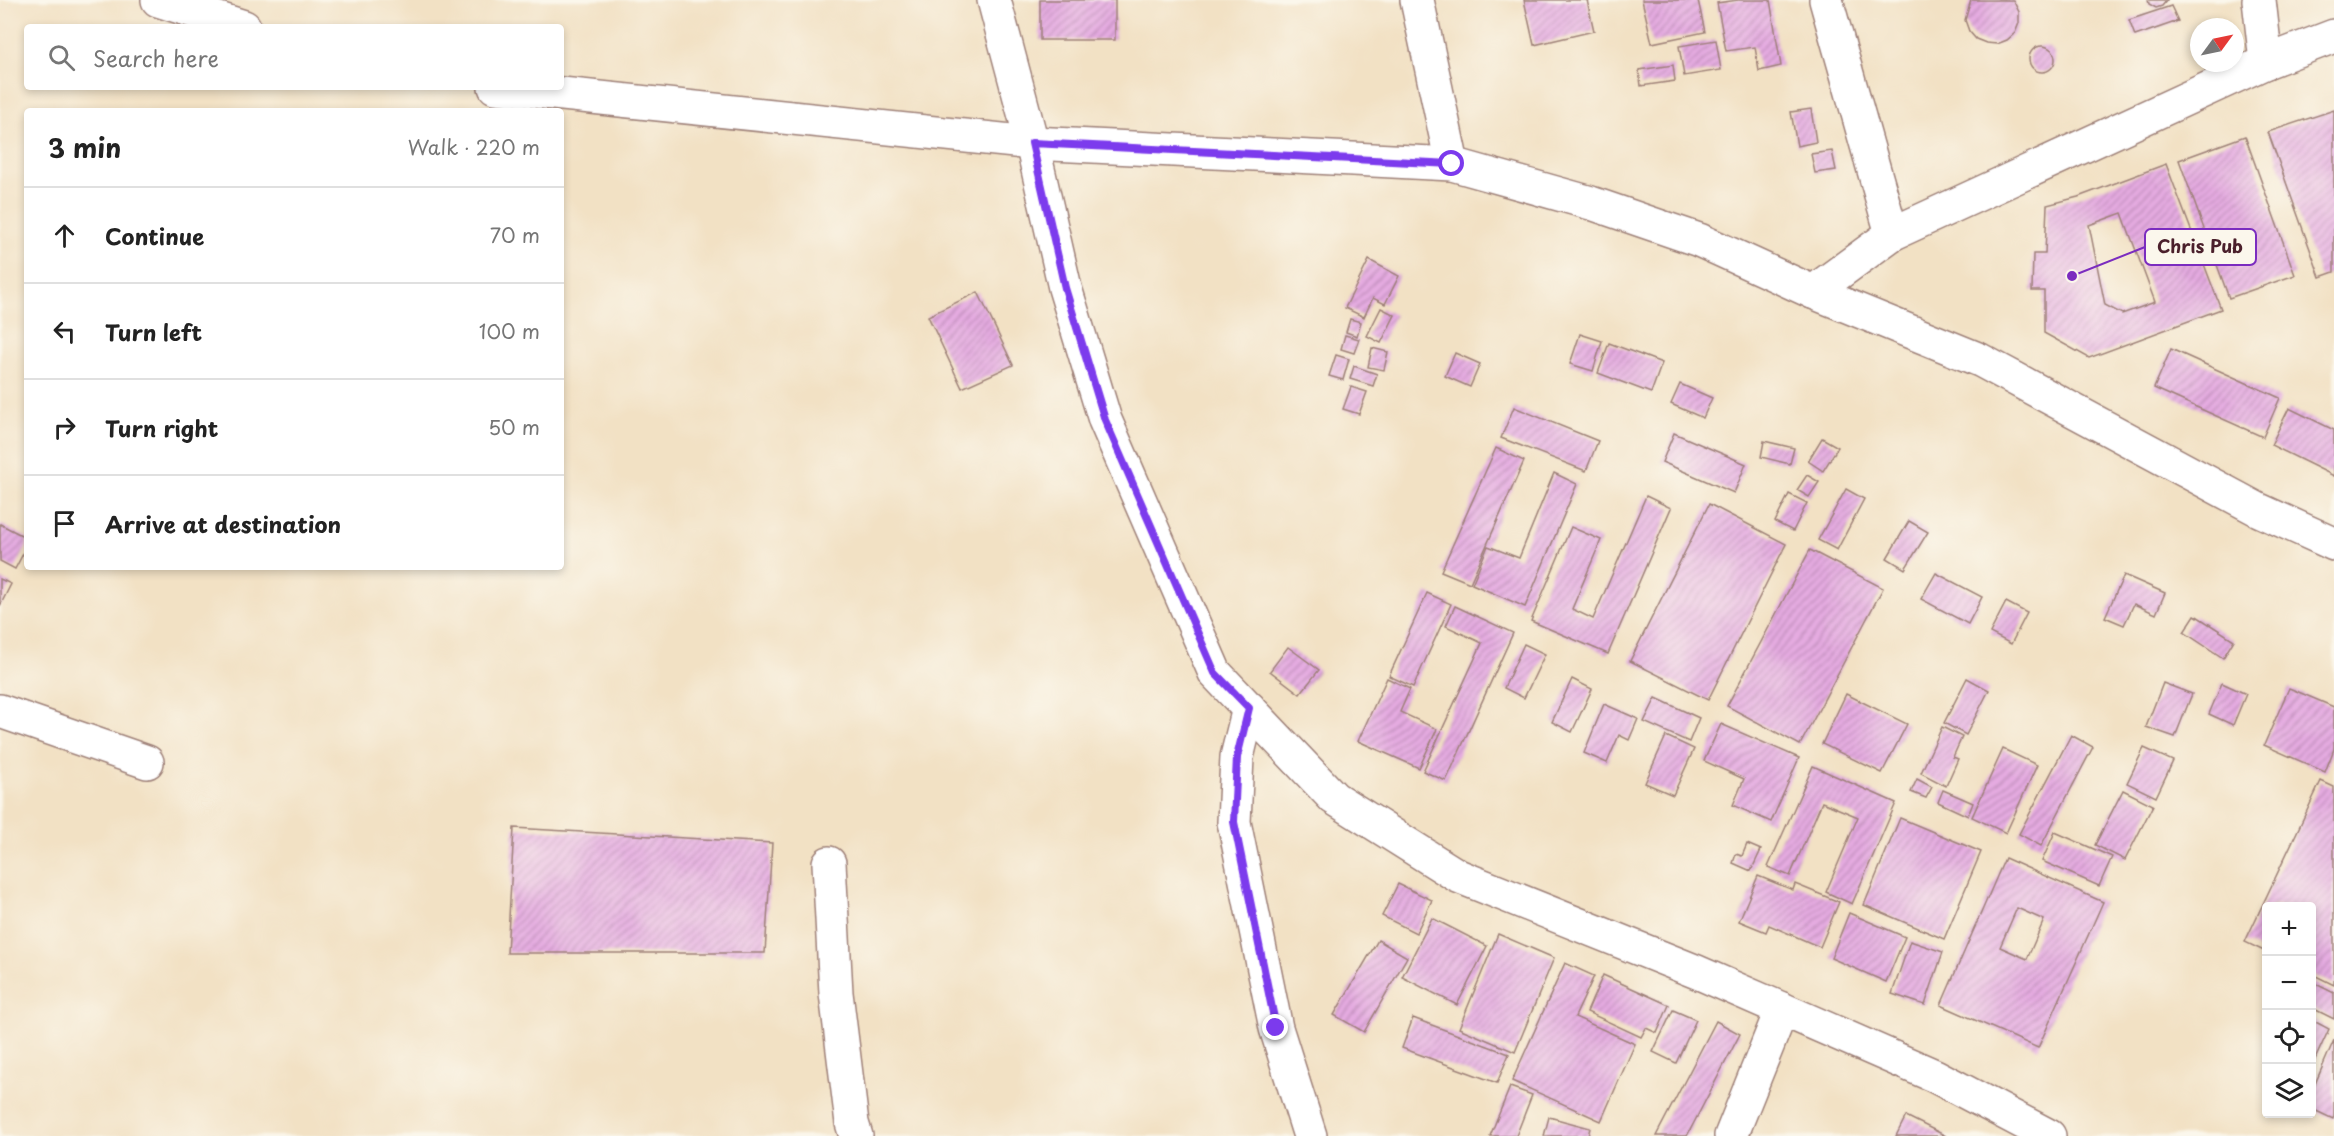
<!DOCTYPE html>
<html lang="en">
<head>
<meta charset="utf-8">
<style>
  :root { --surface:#fff; --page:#f2f2f2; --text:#222; --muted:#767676; --line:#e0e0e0 }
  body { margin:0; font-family:"Playpen Sans",sans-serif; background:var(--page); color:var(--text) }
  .controls { position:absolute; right:18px; bottom:18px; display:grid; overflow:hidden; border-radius:6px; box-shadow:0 3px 9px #0003 }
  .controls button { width:54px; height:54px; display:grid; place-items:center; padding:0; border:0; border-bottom:2px solid var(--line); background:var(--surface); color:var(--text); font:30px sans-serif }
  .compass { position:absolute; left:2190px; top:18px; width:54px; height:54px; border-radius:50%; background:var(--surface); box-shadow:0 3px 9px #0003; rotate:57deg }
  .stop { position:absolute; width:18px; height:18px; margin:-14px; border:4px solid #7c3aed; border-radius:50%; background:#fff }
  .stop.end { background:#7c3aed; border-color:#fff; box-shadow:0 2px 6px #0008 }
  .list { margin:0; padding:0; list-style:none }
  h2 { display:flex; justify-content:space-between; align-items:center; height:78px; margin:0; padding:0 24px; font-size:26px }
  h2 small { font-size:20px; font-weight:400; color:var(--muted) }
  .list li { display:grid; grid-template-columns:39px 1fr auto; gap:18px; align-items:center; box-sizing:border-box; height:96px; padding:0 24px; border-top:2px solid var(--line) }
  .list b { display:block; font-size:22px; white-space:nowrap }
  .list em { font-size:20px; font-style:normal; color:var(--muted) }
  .icon { flex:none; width:33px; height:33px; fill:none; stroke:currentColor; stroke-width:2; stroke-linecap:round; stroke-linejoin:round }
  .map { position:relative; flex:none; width:2334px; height:1136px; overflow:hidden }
  .search { position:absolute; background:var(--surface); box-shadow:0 3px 9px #0003; left:24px; top:24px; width:540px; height:66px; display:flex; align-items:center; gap:15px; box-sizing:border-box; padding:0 21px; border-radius:6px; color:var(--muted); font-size:22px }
  .panel { position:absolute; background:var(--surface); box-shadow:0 3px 9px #0003; left:24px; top:108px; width:540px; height:462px; border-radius:6px }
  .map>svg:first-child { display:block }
</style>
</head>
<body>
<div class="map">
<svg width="2334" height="1136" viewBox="0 0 2334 1136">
  <defs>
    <pattern id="building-hatch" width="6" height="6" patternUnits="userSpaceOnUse" patternTransform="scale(1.5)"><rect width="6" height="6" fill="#e5abe1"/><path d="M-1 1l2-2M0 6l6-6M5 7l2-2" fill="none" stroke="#bc8bb7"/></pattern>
  </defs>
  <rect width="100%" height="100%" fill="#fbf7ec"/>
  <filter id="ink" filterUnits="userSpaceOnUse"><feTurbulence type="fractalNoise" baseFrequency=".0167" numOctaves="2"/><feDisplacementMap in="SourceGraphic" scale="12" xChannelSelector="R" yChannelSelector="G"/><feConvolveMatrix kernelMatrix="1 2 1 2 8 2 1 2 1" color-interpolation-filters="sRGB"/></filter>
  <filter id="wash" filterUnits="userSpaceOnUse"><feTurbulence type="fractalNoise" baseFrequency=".008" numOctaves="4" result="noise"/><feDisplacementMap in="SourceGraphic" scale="24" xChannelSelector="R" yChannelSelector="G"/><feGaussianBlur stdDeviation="1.35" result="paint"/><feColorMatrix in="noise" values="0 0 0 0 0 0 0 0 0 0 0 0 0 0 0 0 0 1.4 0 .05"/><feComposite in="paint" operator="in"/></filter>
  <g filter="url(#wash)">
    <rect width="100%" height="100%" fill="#f2e1c4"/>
    <g id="blocks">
      <g fill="url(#building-hatch)" fill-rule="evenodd">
        <rect x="1040" y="0" width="75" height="40"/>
        <polygon points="1524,0 1587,0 1594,31 1534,45"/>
        <polygon points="1642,0 1698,0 1705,32 1652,43"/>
        <polygon points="1738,0 1770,0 1781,66 1759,71 1755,47 1726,51 1717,3"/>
        <polygon points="1971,0 2013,0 2019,12 2019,23 2015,33 2007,40 1997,44 1986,43 1976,39 1969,31 1965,20"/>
        <polygon points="2148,0 2167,0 2162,6 2156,8 2149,4"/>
        <polygon points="2171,6 2178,21 2135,36 2129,20"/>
        <polygon points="1716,40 1721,70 1684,76 1679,46"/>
        <circle cx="2042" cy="59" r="13"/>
        <polygon points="1673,65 1675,81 1641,86 1639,70"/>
        <polygon points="1811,109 1816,142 1797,146 1791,112"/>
        <polygon points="2334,110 2334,272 2320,277 2268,132"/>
        <polygon points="2245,136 2295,275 2229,298 2179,160"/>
        <polygon points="1832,151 1836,170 1815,173 1811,154"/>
        <path d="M2166,164l55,145 -132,49 -45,-25v-42h-12l1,-37h12l2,-49 31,-8zM2122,213l33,89 -33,12 -17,-9 -16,-80z"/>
        <polygon points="1369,260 1399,276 1385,304 1373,298 1364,317 1345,308"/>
        <polygon points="978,292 1013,365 962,388 928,316"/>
        <polygon points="1381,308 1395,315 1381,343 1367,336"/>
        <polygon points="1350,319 1361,322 1357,336 1346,332"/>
        <polygon points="1580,334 1602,341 1593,371 1570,364"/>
        <polygon points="1345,335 1359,339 1354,353 1341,349"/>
        <polygon points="1609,343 1662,363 1651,393 1598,373"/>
        <polygon points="1372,348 1388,352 1384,370 1368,367"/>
        <polygon points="2171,349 2280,398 2263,437 2154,388"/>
        <polygon points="1455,353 1480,364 1470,387 1445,376"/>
        <polygon points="1336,355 1349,359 1343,380 1329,376"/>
        <polygon points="1354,366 1377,374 1373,386 1350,379"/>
        <polygon points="1680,384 1712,398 1703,418 1671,404"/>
        <polygon points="1351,387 1367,392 1359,414 1343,409"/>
        <polygon points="1514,407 1598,441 1586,471 1501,438"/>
        <polygon points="2289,408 2334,430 2334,476 2271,445"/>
        <polygon points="1674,433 1746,464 1734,493 1662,462"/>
        <polygon points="1822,438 1838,447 1823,471 1808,461"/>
        <polygon points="1764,441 1794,448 1790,464 1761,457"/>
        <polygon points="1496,448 1524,461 1470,583 1441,571"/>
        <polygon points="1554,473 1577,484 1525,607 1472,584 1488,546 1519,558"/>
        <polygon points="1807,475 1819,482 1809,497 1797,490"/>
        <polygon points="1846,489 1864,499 1837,550 1818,540"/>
        <polygon points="1789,494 1807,503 1793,531 1775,522"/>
        <polygon points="1646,496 1671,508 1608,654 1531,621 1571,527 1601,540 1572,609 1593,619"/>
        <polygon points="1709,504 1786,544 1708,700 1630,661"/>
        <polygon points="1909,521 1928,532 1905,569 1887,558"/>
        <polygon points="0,524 27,538 27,546 15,569 0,561"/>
        <polygon points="1810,550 1883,588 1800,745 1727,706"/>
        <polygon points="1936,573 1982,597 1968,624 1921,599"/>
        <polygon points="2124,575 2165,593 2156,614 2134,604 2124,625 2105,617"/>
        <polygon points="0,579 11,584 0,606"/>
        <polygon points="1427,593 1451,604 1413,687 1389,676"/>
        <polygon points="2006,602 2027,613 2011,644 1990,633"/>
        <polygon points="1455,606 1513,633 1446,781 1423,771 1482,643 1446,626"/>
        <polygon points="2195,615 2234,640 2223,658 2184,632"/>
        <polygon points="1524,644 1545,654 1524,698 1504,688"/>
        <polygon points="1288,647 1319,670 1300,694 1270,671"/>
        <polygon points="1387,678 1410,689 1400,712 1437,729 1419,768 1358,741"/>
        <polygon points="1967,678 1989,690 1966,735 1944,723"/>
        <polygon points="1572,679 1592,689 1572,732 1552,722"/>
        <polygon points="2163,683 2192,694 2175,737 2146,727"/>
        <polygon points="2222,683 2246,694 2233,725 2209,714"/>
        <polygon points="2289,688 2334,707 2334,749 2325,772 2264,745"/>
        <polygon points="1846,694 1907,724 1882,773 1822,744"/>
        <polygon points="1656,698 1699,718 1689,742 1644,722"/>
        <polygon points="1604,704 1638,719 1629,740 1619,735 1607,763 1584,753"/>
        <polygon points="1721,724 1799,758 1771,822 1733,805 1744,779 1704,761"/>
        <polygon points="1942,727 1962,737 1953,757 1958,759 1946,786 1921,773"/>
        <polygon points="2071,735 2093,747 2041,846 2019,834"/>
        <polygon points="1666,736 1694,749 1673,795 1645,783"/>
        <polygon points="2144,748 2173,761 2156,797 2127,783"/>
        <polygon points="2003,749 2037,765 2006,833 1972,817"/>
        <polygon points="1813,766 1896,803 1852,904 1826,892 1858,817 1822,802 1790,876 1768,867"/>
        <polygon points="1917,779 1932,787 1926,798 1911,792"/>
        <polygon points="2321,781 2334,787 2334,985 2312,974 2312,906 2266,906 2266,952 2245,942"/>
        <polygon points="1943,790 1973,803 1968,816 1938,802"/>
        <polygon points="2123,790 2153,805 2125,860 2095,845"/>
        <polygon points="1900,818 1981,852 1944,939 1864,905"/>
        <polygon points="514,828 772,843 765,953 507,953"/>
        <polygon points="2055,832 2112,857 2099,886 2042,861"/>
        <polygon points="1747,844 1761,850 1751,871 1733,863 1736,854 1742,856"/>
        <path d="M2005,858l98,44 -65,146 -97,-43zM2017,908l27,12 -17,39 -27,-12z"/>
        <polygon points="1758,876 1793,890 1795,884 1839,902 1820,947 1769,925 1766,932 1739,921"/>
        <polygon points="1398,884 1432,900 1416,933 1382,916"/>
        <polygon points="1849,913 1905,937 1886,982 1831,958"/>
        <polygon points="1432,918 1487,946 1457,1005 1402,977"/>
        <polygon points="1498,934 1554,958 1515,1052 1459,1028"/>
        <polygon points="1378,940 1407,957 1364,1032 1334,1015"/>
        <polygon points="1910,941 1943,952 1925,1005 1892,994"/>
        <polygon points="1565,963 1594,976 1575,1017 1635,1044 1601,1121 1512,1081"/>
        <polygon points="1603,975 1669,1005 1657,1033 1646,1028 1641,1037 1587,1012"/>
        <polygon points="2312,982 2334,993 2334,1019 2312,1008"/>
        <polygon points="1673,1010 1696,1020 1676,1063 1653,1052"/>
        <polygon points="1413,1018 1509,1054 1497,1083 1402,1048"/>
        <polygon points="2312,1020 2329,1029 2312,1066"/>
        <polygon points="1716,1021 1740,1034 1687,1136 1656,1136"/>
        <polygon points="2334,1040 2334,1116 2333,1119 2312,1109 2312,1091"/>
        <polygon points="1510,1087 1532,1095 1516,1136 1490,1136"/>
        <polygon points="1906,1116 1946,1136 1896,1136"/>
        <polygon points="1549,1117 1590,1128 1588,1136 1544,1136"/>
      </g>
    </g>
  </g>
  <g filter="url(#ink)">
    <use href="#blocks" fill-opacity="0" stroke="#9e8078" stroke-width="1.5"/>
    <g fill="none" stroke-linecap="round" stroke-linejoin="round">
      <defs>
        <g id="street">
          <polyline points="994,0 1032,143 1065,288 1105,420 1215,673 1334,798 1458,876 1697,972 1935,1076 2049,1136"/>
          <polyline points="1417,0 1452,164"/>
          <polyline points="1826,0 1892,234"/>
          <polyline points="2259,0 2266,62"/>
          <polyline points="1813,292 1892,234 2266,62 2334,36"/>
          <polyline points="1249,708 1237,757 1234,822 1276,1028 1310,1136"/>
          <polyline points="0,711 147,762"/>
          <polyline points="829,863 836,993 852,1123 856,1136"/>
          <polyline points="1731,1136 1782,1009"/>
        </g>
        <g id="secondary">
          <polyline points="158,0 244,27"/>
          <polyline points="495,87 1032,143 1452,164 1591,203 1699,240 1813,292 1980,360 2259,510 2334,544"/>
        </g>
      </defs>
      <use href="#street" stroke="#9e8078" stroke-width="36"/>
      <use href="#secondary" stroke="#9e8078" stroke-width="36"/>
      <use href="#street" stroke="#fff" stroke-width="33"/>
      <use href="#secondary" stroke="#fff" stroke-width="33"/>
    </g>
  </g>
  <g fill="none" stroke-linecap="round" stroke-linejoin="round" filter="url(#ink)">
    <polyline stroke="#7c3aed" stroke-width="8" points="1276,1028 1234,822 1237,757 1249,708 1215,673 1105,420 1065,288 1032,143 1452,164"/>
  </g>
  <path fill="none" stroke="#7b2cbf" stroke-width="2" d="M2072 276L2145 247"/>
  <circle fill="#7b2cbf" stroke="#fbf7ec" stroke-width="2" cx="2072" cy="276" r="6"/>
  <rect fill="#fbf7ec" stroke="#7b2cbf" stroke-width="2" x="2145" y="229" width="111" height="36" rx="6"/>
  <g font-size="18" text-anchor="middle" font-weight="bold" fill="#4a1f2b">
    <text x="2200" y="253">Chris Pub</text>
  </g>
</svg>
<div class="controls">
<button>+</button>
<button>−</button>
<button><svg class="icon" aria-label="locate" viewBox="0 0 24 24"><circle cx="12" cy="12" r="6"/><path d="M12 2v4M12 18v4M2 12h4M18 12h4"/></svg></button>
<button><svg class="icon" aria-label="layers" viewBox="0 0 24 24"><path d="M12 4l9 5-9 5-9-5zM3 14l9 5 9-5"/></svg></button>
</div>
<svg class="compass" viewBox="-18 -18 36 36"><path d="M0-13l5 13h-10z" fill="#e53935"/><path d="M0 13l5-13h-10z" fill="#767676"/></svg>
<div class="stop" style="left:1452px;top:164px"></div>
<div class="stop end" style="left:1276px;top:1028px"></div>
<div class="search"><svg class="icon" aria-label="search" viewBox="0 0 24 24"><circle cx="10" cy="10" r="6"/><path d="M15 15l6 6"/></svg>Search here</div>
<section class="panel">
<h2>3 min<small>Walk · 220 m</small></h2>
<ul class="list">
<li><svg class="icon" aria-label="ahead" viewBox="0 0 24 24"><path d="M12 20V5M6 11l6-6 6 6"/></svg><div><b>Continue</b></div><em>70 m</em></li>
<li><svg class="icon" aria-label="left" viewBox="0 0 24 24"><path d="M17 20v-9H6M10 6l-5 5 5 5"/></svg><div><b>Turn left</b></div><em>100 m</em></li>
<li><svg class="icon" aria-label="right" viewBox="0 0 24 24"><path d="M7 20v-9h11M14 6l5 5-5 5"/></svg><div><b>Turn right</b></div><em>50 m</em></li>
<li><svg class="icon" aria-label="arrive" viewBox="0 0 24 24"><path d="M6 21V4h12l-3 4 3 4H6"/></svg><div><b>Arrive at destination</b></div></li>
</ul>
</section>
</div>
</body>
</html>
